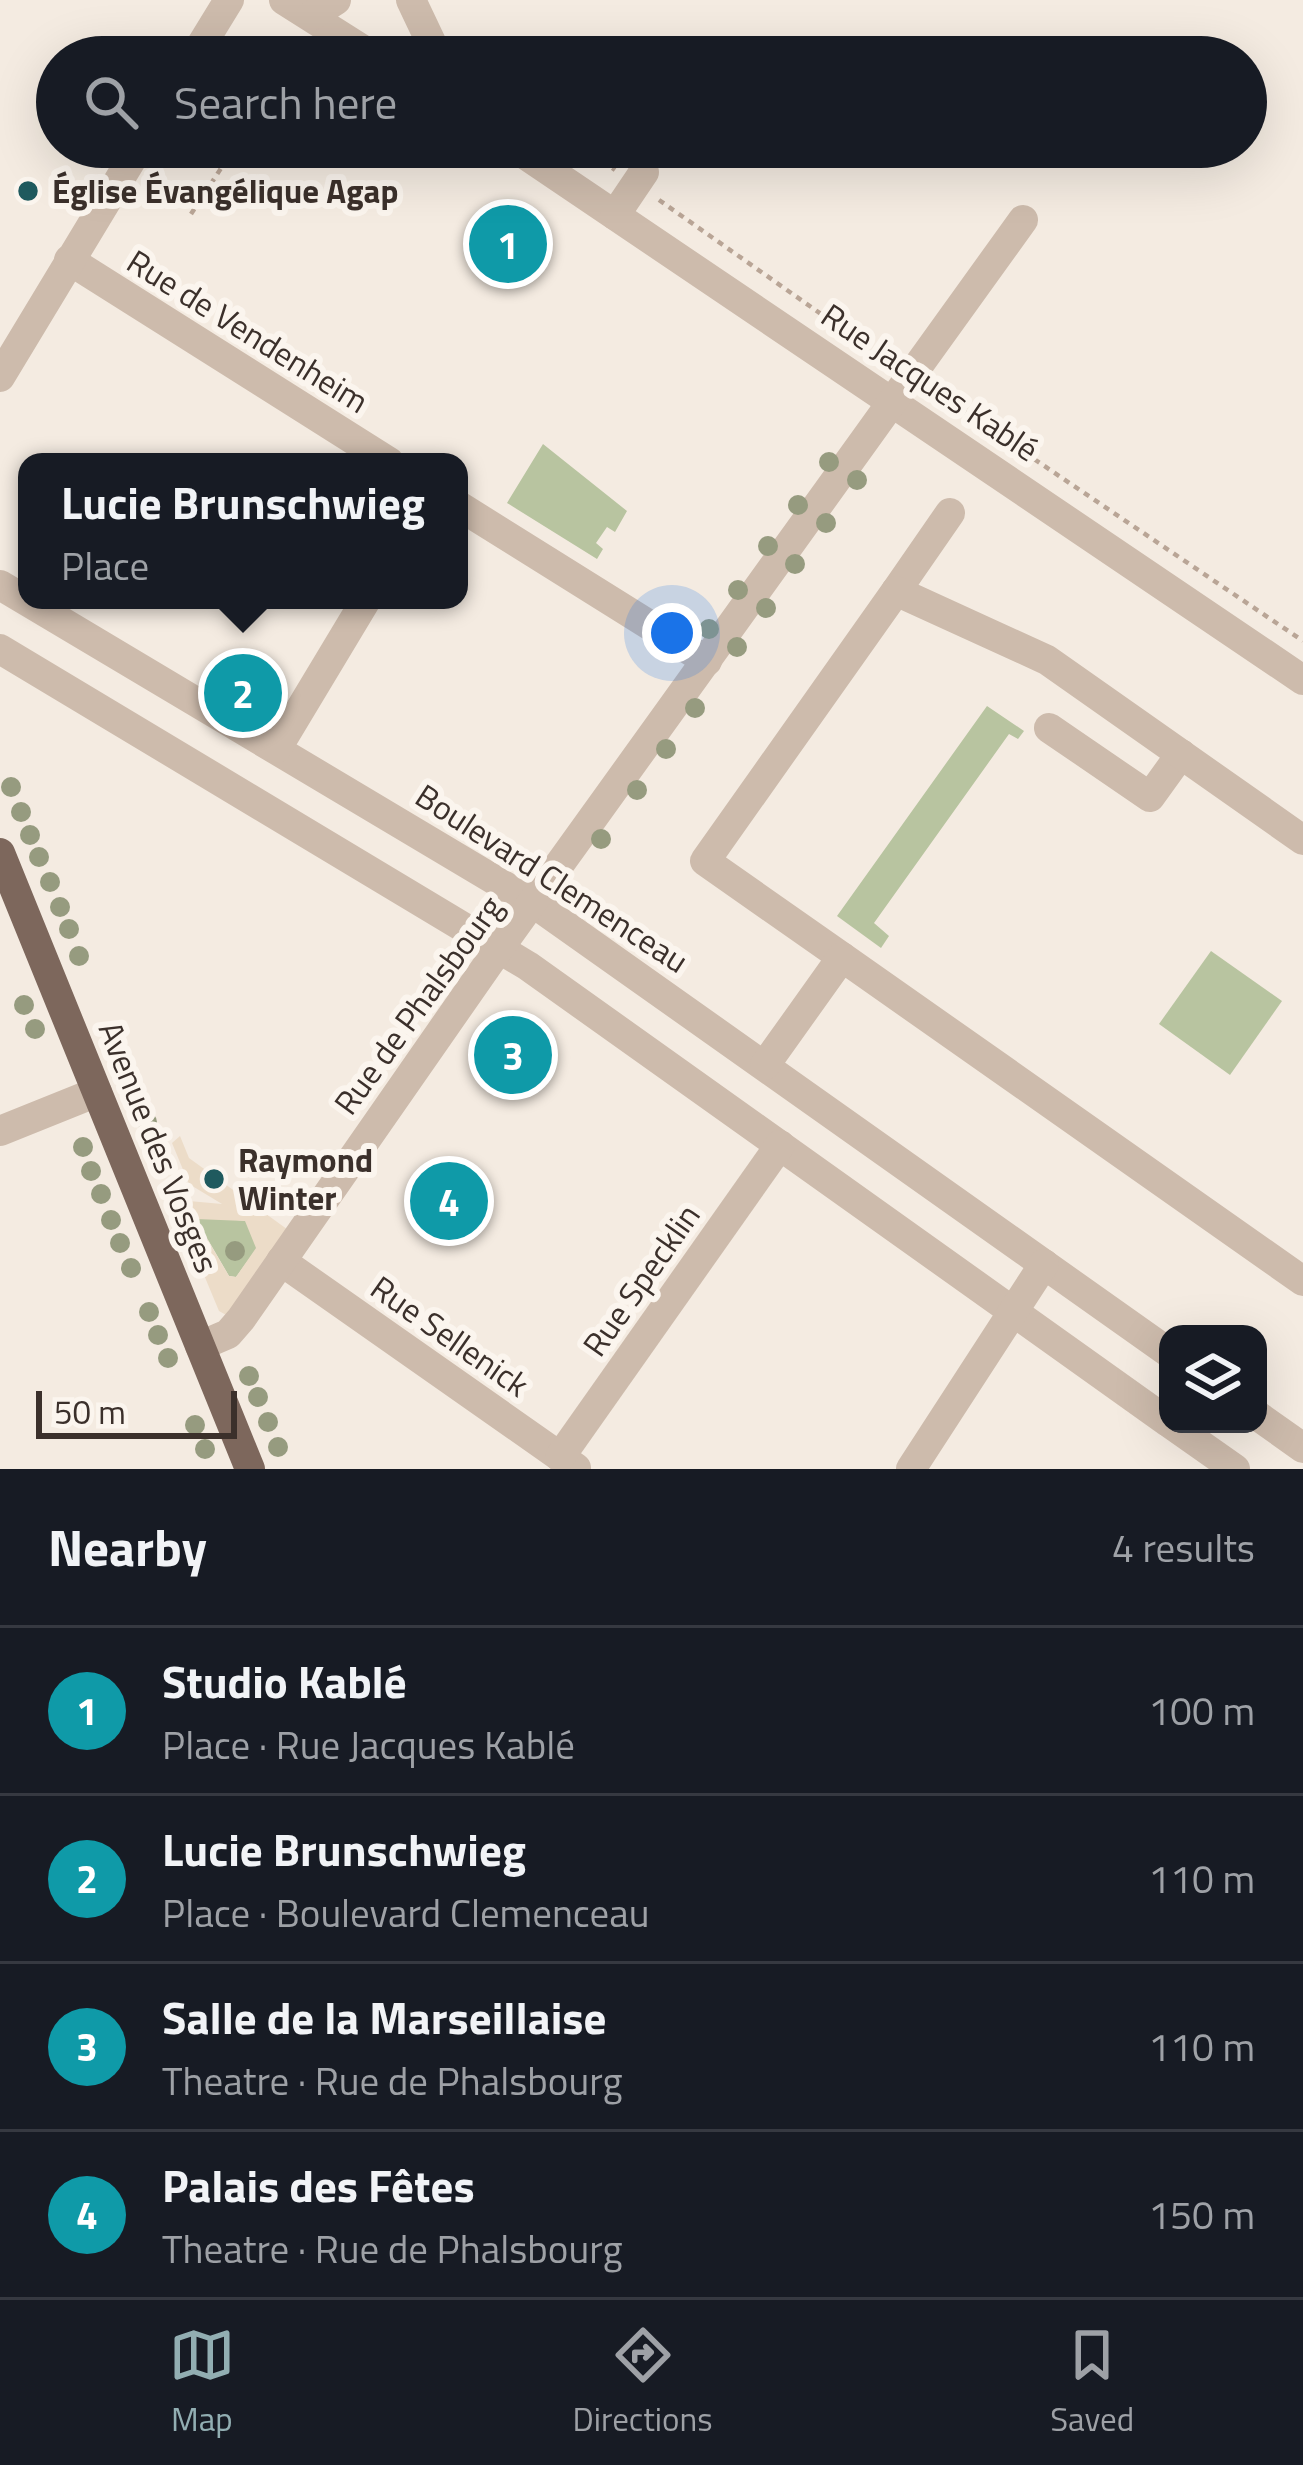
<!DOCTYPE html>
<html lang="en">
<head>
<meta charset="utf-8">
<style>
  :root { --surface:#171b24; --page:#242831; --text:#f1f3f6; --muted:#9ea1a6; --line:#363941; --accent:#92aeb2 }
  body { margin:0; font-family:"Titillium Web",sans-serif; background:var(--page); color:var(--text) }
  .controls { position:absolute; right:36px; bottom:36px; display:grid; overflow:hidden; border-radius:24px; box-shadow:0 12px 48px #0002 }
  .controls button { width:108px; height:108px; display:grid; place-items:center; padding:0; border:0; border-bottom:3px solid var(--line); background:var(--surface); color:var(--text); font:60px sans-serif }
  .scale { position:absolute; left:36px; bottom:30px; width:201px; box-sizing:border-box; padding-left:12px; border:6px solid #3b302b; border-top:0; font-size:33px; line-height:42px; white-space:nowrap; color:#3b302b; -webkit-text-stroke:9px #fbf5ee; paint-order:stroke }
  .you { position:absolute; left:672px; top:633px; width:42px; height:42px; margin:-30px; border:9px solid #fff; border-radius:50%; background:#1a73e8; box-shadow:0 0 0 18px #1a73e833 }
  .badge { display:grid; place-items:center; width:78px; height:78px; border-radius:50%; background:var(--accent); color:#fff; font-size:39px; font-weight:700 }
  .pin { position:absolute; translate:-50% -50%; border:6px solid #fff; box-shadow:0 3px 12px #0006 }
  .popup { position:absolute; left:18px; top:453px; width:450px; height:156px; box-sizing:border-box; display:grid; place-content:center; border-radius:24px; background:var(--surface); filter:drop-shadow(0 3px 9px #0005); font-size:39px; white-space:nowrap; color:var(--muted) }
  .popup b { font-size:45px; color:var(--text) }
  .popup::after { content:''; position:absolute; left:50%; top:100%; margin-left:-24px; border:24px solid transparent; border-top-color:var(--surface) }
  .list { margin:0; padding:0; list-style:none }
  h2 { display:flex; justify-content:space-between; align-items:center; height:156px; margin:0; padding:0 48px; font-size:51px }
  h2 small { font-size:39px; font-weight:400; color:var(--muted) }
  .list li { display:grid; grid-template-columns:78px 1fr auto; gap:36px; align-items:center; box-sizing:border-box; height:168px; padding:0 48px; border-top:3px solid var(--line) }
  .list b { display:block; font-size:45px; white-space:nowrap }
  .list p { margin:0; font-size:39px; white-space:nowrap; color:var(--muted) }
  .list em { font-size:39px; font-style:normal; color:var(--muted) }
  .icon { flex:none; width:66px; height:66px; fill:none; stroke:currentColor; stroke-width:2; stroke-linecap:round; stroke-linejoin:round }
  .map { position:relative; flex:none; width:1303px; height:1469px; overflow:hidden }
  .search { position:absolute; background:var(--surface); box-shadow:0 12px 48px #0002; left:36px; right:36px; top:36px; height:132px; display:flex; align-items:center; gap:30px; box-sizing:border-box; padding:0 42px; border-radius:66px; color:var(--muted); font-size:45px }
  .sheet { height:828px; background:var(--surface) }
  nav { display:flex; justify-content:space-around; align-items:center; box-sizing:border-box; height:168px; border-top:3px solid var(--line); background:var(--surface); font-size:33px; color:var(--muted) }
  nav a { display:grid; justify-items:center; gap:6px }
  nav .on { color:var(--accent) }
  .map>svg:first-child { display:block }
</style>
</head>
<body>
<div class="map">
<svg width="1303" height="1469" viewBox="0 0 1303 1469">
  <rect width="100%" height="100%" fill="#f4ebe1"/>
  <g fill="#b8c4a0">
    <polygon points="543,444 627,511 615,532 607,527 596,543 603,549 597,559 507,503"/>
    <polygon points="987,706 1024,731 1018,739 1009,734 874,923 889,936 881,948 837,916"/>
    <polygon points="1211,951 1282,1001 1230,1075 1159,1024"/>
    <polygon points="201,1216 246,1221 257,1248 236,1277 229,1276 196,1219"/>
  </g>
  <polygon fill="#ecdcc8" points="180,1136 189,1158 291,1232 228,1316 219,1311 184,1227 197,1222 229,1276 236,1277 256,1248 245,1221 196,1219 189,1201 222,1204 189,1184 172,1143"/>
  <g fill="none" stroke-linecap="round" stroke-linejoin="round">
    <g stroke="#b9a596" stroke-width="4.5" stroke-dasharray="6 6" stroke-linecap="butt">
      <polyline points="342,147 350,151 352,147"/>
      <polyline points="583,147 615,170"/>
      <polyline points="659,200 885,359"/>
      <polyline points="191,214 235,147"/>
      <polyline points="935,392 1303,641"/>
    </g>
    <g stroke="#cdbbac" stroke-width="30">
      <polyline points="284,0 374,57"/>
      <polyline points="411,0 438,57"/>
      <polyline points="311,16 336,0"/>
      <polyline points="194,57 229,0"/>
      <polyline points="514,147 1303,680"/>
      <polyline points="615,215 644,172"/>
      <polyline points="69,260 389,462"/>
      <polyline points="0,377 139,147"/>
      <polyline points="459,506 707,661"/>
      <polyline points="0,585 535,904 1168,1352"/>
      <polyline points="896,591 950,513"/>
      <polyline points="0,649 528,966 1168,1422"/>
      <polyline points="1049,728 1150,797 1181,754"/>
      <polyline points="277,748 366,600"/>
      <polyline points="842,957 705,861 896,591 1047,660 1303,840"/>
      <polyline points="765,1065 842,957 1303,1281"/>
      <polyline points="0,1131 97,1092"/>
      <polyline points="281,1261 576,1468"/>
      <polyline points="200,1346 228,1334 241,1319 500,947 1023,220"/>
      <polyline points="1258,1416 1303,1448"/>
      <polyline points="1171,1424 1235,1469"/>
      <polyline points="560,1457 780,1145"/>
      <polyline points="911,1469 1044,1264"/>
    </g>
    <polyline stroke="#7d675c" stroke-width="30" points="0,853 250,1469"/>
  </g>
  <g fill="#969b7f">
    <circle cx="829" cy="462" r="10"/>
    <circle cx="857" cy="480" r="10"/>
    <circle cx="798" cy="505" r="10"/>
    <circle cx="826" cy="523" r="10"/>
    <circle cx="768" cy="546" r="10"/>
    <circle cx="795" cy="564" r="10"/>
    <circle cx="738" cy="590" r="10"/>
    <circle cx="766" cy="608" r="10"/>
    <circle cx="709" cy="629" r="10"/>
    <circle cx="737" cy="647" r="10"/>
    <circle cx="695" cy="708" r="10"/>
    <circle cx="666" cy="749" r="10"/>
    <circle cx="11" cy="787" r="10"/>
    <circle cx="637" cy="790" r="10"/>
    <circle cx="21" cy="812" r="10"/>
    <circle cx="30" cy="835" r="10"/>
    <circle cx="601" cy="839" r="10"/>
    <circle cx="39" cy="857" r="10"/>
    <circle cx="50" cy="882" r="10"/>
    <circle cx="60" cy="907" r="10"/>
    <circle cx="69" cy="929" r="10"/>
    <circle cx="79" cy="956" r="10"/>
    <circle cx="24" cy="1005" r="10"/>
    <circle cx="35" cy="1029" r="10"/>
    <circle cx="117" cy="1050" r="10"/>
    <circle cx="134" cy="1091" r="10"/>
    <circle cx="147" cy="1122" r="10"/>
    <circle cx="83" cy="1147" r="10"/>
    <circle cx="91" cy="1171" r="10"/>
    <circle cx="101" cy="1194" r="10"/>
    <circle cx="111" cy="1220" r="10"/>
    <circle cx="192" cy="1236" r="10"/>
    <circle cx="120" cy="1243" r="10"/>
    <circle cx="235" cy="1251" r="10"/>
    <circle cx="131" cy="1268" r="10"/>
    <circle cx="149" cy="1312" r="10"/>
    <circle cx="158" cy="1335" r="10"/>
    <circle cx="168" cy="1358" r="10"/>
    <circle cx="249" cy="1376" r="10"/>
    <circle cx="258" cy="1397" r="10"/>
    <circle cx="268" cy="1422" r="10"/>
    <circle cx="195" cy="1425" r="10"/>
    <circle cx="278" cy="1447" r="10"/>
    <circle cx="205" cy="1449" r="10"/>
  </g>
  <g fill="#1f5a5e" stroke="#fbf5ee" stroke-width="4.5">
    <circle cx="28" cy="191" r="12"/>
    <circle cx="214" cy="1179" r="12"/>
  </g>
  <g text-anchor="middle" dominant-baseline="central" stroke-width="12" stroke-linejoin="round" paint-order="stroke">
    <g font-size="33" font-weight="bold" fill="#3b302b" stroke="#fbf5ee" text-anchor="start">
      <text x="52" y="191">Église Évangélique Agap</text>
      <text x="238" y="1160">Raymond<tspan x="238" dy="38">Winter</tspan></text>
    </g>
    <g font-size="33" fill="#3b302b" stroke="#fbf5ee">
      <text transform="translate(248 331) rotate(32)">Rue de Vendenheim</text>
      <text transform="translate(930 382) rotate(34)">Rue Jacques Kablé</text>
      <text transform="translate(552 878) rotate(33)">Boulevard Clemenceau</text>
      <text transform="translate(418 1005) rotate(-54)">Rue de Phalsbourg</text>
      <text transform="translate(159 1147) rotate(68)">Avenue des Vosges</text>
      <text transform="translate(641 1280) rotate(-55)">Rue Specklin</text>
      <text transform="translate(450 1336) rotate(35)">Rue Sellenick</text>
    </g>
  </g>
</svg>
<div class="controls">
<button><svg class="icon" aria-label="layers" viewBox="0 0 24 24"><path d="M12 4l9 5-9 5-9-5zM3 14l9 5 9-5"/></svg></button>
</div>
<div class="scale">50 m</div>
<div class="you"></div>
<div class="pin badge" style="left:508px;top:244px;background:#0f9aa8">1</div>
<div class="pin badge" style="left:243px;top:693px;background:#0f9aa8">2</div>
<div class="popup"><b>Lucie Brunschwieg</b>Place</div>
<div class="pin badge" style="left:513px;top:1055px;background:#0f9aa8">3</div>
<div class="pin badge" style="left:449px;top:1201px;background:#0f9aa8">4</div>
<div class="search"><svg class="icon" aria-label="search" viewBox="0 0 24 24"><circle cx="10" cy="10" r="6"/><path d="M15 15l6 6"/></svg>Search here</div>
</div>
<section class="sheet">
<h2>Nearby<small>4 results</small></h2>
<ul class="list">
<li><span class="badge" style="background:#0f9aa8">1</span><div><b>Studio Kablé</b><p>Place · Rue Jacques Kablé</p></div><em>100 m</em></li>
<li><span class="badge" style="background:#0f9aa8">2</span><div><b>Lucie Brunschwieg</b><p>Place · Boulevard Clemenceau</p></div><em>110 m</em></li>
<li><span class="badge" style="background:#0f9aa8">3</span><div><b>Salle de la Marseillaise</b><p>Theatre · Rue de Phalsbourg</p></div><em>110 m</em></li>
<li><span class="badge" style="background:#0f9aa8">4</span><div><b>Palais des Fêtes</b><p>Theatre · Rue de Phalsbourg</p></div><em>150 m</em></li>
</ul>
</section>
<nav>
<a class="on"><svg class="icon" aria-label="map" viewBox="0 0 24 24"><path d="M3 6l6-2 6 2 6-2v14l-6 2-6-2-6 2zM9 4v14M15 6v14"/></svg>Map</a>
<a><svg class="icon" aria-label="directions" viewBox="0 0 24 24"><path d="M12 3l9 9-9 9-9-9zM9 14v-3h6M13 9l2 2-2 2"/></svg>Directions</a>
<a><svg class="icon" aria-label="saved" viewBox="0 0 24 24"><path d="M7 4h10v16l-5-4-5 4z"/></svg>Saved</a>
</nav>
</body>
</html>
